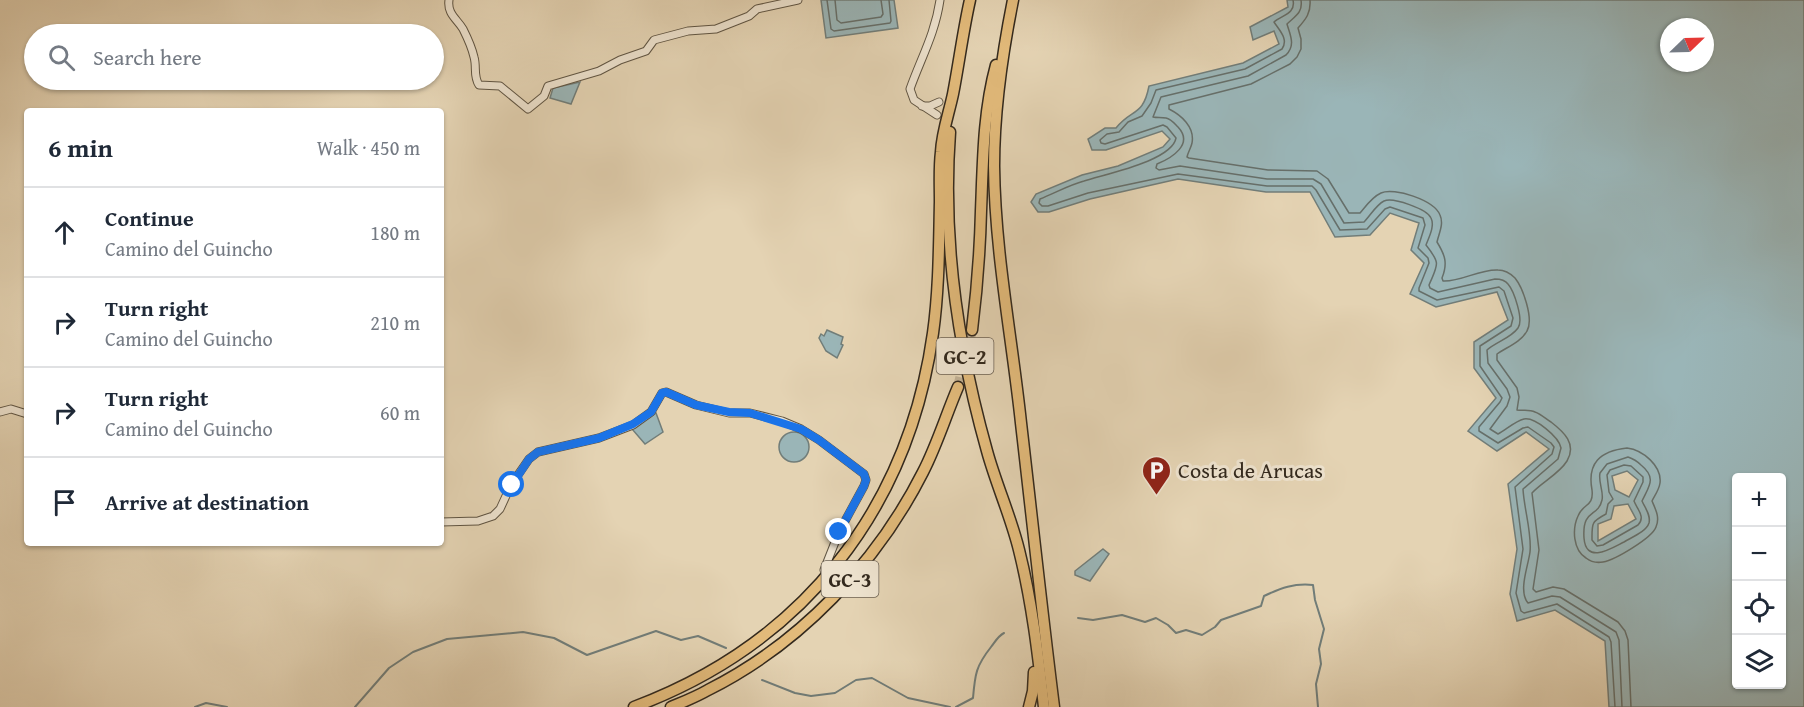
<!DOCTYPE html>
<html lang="en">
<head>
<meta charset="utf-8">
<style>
  :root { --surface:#fff; --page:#f2f2f3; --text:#1f2937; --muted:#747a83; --line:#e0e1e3 }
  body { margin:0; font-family:"Gentium Book Plus",serif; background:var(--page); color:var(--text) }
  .controls { position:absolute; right:18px; bottom:18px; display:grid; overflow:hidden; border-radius:6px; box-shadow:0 2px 4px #0004 }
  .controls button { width:54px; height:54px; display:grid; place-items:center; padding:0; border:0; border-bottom:2px solid var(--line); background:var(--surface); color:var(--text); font:30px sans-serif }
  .compass { position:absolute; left:1660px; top:18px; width:54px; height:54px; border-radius:50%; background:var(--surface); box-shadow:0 2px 4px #0004; rotate:67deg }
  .stop { position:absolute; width:18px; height:18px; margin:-14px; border:4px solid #1a73e8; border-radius:50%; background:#fff }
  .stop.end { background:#1a73e8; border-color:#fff; box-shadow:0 2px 6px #0008 }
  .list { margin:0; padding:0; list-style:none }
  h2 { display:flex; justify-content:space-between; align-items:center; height:78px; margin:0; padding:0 24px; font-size:26px }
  h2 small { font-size:20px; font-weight:400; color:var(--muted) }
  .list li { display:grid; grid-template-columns:39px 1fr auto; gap:18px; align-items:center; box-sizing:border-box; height:90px; padding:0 24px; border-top:2px solid var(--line) }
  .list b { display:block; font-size:22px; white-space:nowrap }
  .list p { margin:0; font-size:20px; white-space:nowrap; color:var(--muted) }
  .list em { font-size:20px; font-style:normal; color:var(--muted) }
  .icon { flex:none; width:33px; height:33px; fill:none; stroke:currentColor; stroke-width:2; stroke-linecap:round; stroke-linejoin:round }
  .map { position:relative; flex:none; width:1804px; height:707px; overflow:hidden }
  .search { position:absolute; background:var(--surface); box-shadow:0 2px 4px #0004; left:24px; top:24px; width:420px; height:66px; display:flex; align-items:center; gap:15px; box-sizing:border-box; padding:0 21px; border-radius:33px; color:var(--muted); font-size:22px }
  .panel { position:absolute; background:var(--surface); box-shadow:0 2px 4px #0004; left:24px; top:108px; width:420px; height:438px; border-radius:6px }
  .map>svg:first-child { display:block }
</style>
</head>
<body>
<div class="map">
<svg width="1804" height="707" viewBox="0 0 1804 707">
  <rect width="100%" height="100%" fill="#e4d3b3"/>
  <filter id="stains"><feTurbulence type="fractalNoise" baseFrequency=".00333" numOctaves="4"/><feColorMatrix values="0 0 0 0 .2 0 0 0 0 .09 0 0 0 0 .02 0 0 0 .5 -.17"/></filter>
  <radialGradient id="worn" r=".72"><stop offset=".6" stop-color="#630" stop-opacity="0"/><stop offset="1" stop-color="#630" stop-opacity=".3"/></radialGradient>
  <g fill="#9ab5b7" stroke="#717d79" stroke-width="1.5" fill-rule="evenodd">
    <polygon points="821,0 894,0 898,28 826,38"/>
    <path d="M1287,0h517v707h-195l-4,-66 -50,-31 -38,11 -7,-27 7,-45 -9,-65 41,-35 -23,-17 -29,19 -29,-20 28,-33 -22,-30v-26l34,-22 -11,-28 -61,15 -26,-13 14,-31 -13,-13 8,-27 -29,-10 -20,22 -35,2 -25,-45h-44l-88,-13 -88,20 -41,13h-11l-7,-10 5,-8 46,-19 36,-9 45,-19 7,-8 -8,-8 -56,19h-14l-4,-11 17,-11h11c16,-20 27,-11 33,-42l94,-23 36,-19 -5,-13 -21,9 -3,-13 38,-20zM1669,27h36v36h-36zM1627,471l11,9 -9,17 -14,-7 -3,-14zM1736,478h46v206h-46zM1628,504l8,15 -38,22v-17l13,-5 3,-13z"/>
    <polygon points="580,82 571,104 550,98 553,88"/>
    <polygon points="827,330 843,337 841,344 843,345 837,358 826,351 819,338 821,334 824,336"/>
    <polygon points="656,413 663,432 645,444 632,429"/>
    <circle cx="794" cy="447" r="15"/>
    <polygon points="1103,549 1109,554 1090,581 1075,575 1075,571"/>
  </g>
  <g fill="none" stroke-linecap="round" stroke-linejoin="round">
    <g stroke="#666f6a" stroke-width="1.5">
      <polyline points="827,0 831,29 834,31 890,23 891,21 889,0"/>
      <polyline points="835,0 837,20 841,23 881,17 883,14 881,0"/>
      <path d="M1293,0c3,14 -11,15 -19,22 5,8 15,17 8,27l-37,20 -89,21 -5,13 -9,13 -14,6 -9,10 -12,2 -7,6 1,3 4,1 58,-19 4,2 9,11c-4,23 -71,36 -92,43 -15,4 -29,12 -44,18l-1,4 3,3h6l40,-13 90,-19 89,12h45l4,4 24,40 27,-1 18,-20 5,-2 33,11 2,7 -7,23 10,10 1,5 -10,25v3l18,9 62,-13 5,4 9,27 -2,8 -31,20v20l22,32 -2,4 -21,25v4l19,12 25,-15 5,-1 23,16 3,4 -2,7 -37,33 8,62 -7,44 5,18 3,2 33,-9 52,33 2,5 4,65"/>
      <path d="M1301,0c2,13 -6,16 -14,24 3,11 9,21 -1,31l-38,21 -87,21 -8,20c4,1 8,0 13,1 5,1 8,5 12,9 16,17 -6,31 -21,37l-1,4 3,2 21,-4 87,13h46l8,5 23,39 20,-1c6,-6 12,-17 20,-21 9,-4 43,8 47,17 4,8 -2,19 -5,27 15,19 12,19 3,40l1,3 8,4 57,-13c5,0 10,1 13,5 6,7 16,36 10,44 -7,10 -22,14 -31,22l1,13 19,26 3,8 -3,9 -17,23 8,5c8,-4 17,-13 26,-15 11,-2 35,18 37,29l-3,11 -35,30c1,20 9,44 7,63 -2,15 -12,39 -2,51l24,-7 8,1 56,35 3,8 3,67"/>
      <path d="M1310,0c1,13 -4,19 -12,28l3,11v10l-4,8 -7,7 -39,20 -82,21v4c12,6 26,18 23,34 -1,5 -4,9 -5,14l2,1 79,12 49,1 11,8 21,34h11c6,-7 12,-16 21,-20 13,-6 53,7 59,22 4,9 -1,18 -3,27 8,13 11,21 5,36l1,3c18,1 36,-12 55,-11 6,0 12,3 17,8 8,10 19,41 12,53 -6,11 -20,16 -30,23v6l20,28 2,9 -2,13c6,1 12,-1 18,2 6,2 11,7 16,10 13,10 26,22 16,39 -8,13 -25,21 -35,32l7,57 -6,39 3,3 17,-5 11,2 54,33 7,9 3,9 3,67"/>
      <path d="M1627,448c16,2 35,18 33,35 -1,7 -5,12 -8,18 4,9 8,17 4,26 -4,11 -41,33 -53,35 -6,1 -12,0 -17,-4 -13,-8 -14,-29 -8,-42 5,-13 16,-9 14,-26 -5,-27 8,-39 35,-42z"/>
      <path d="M1628,457c6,2 9,4 13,8 16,13 8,21 1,36 3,7 9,14 7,22 -3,9 -17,14 -25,19 -12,6 -38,23 -40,-4 -2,-30 14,-20 18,-38 2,-8 -4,-18 -2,-27l7,-9z"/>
      <path d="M1624,465l7,1 12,11v5l-9,19c3,8 12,16 4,24l-35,20 -6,1 -5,-6c0,-17 -1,-18 14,-26l2,-10 5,-5 -4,-7 -2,-17 3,-5z"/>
    </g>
    <g stroke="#717d79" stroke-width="2">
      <path d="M1078,618l15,2 29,-5 23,7 11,-4 12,7 8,8 10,-3 16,5 13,-8 6,-7 40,-14 3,-10c17,-8 30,-13 49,-11l2,15 9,29 -5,20 2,15 -5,20 2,23"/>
      <polyline points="762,680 795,693 811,696 835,693 856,680 872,678 908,698 950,707"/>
      <polyline points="195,707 206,703 227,707"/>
      <polyline points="355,707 389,668 413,652 447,639 523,632 554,638 587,655 656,631 681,640 698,636 726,648"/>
      <path d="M956,707l17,-9c2,-24 3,-32 18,-51 4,-5 7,-11 13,-14"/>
    </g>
    <polyline stroke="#c1b195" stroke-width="10" stroke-dasharray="10 5" stroke-linecap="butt" points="958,387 972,330"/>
    <defs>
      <g id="minor">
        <path d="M449,0c-2,14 8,19 14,29 4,8 9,19 11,28 3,10 -1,19 5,28l21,1 28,23 16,-13 4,-10 51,-15 21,-11 26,-9 8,-11 34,-9 28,-2 33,-13 8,-7 41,-9"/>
        <polyline points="922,106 930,106 939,102"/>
        <path d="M937,115l-23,-15 -4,-11c11,-31 25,-55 30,-89"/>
        <polyline points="0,412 11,409 27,414"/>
        <polyline points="441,522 478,521 493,516 500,509 511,485 529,459 538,452 599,438 633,425 651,412 662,393 666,392 696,405 729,413 750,413 782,421 801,429 819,440 864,474 866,480 864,486 839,532 824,570"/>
      </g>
      <g id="highway">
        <path d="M1013,0c-11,55 -19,110 -19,166 1,87 18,172 27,257 11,95 21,189 33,284"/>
        <path d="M950,132c-8,106 8,216 37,319 9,33 24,66 32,99 13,52 19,104 25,157"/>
        <path d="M972,330c5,-40 8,-79 9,-119 2,-49 2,-98 15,-146"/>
        <path d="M634,707c168,-63 274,-196 299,-374 6,-43 6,-87 7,-131 0,-17 -1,-34 1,-50 1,-20 8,-39 12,-58 6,-31 10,-63 17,-94"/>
        <path d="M671,707c12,-5 25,-10 37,-17 92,-46 169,-127 215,-218 14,-27 23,-57 35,-85"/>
        <polyline points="1029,707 1033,691 1034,672"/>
      </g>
    </defs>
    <use href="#minor" stroke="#5f5442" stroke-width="9"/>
    <use href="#highway" stroke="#33291d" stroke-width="13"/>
    <use href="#minor" stroke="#ede2ce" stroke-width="7"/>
    <use href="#highway" stroke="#e2ba7a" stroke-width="10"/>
  </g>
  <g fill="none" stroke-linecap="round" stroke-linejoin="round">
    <polyline stroke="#1a73e8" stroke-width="8" points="512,485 529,459 538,452 599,438 633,424 651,412 662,393 666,392 696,405 729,412 750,413 801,429 819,440 864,474 866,480 864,486 839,532"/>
  </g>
  <defs>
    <symbol id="parking-pin" viewBox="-11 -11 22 30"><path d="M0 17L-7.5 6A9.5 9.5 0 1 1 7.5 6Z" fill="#8f2418" stroke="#ede2ce"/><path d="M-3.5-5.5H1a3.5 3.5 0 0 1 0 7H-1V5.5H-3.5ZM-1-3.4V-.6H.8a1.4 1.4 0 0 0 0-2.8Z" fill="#fff"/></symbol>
  </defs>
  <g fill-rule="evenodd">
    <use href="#parking-pin" x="1140" y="454" width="33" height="45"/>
  </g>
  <g text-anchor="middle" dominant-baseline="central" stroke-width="6" stroke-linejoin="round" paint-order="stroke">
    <g fill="#ede2ce" stroke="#6b6052" stroke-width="1.5">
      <rect x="936.5" y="338" width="57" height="36" rx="4.5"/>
      <rect x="821.5" y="561" width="57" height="36" rx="4.5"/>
    </g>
    <g font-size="21" font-weight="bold" fill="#33291d">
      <text x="965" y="356">GC-2</text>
      <text x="850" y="579">GC-3</text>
    </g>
    <g font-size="22" fill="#33291d" stroke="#ede2ce" text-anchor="start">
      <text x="1178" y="470">Costa de Arucas</text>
    </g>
  </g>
  <rect width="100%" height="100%" filter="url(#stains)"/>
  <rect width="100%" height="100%" fill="url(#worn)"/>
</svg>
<div class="controls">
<button>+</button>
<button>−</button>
<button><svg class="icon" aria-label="locate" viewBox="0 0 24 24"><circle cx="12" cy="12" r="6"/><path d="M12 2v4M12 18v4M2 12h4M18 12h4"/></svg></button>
<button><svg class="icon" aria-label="layers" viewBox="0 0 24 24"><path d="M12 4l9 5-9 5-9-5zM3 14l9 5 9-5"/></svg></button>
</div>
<svg class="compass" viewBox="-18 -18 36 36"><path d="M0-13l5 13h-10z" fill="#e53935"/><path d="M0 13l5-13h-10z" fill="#747a83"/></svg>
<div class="stop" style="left:512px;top:485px"></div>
<div class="stop end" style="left:839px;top:532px"></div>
<div class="search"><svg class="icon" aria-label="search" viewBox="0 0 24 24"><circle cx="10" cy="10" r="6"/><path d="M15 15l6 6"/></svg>Search here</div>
<section class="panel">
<h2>6 min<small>Walk · 450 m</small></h2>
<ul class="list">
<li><svg class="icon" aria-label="ahead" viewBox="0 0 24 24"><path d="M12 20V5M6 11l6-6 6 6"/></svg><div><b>Continue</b><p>Camino del Guincho</p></div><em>180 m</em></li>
<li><svg class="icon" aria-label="right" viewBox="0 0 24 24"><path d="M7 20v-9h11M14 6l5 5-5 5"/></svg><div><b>Turn right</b><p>Camino del Guincho</p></div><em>210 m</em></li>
<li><svg class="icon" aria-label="right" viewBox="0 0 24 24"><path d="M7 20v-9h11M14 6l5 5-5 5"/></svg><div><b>Turn right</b><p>Camino del Guincho</p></div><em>60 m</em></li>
<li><svg class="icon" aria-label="arrive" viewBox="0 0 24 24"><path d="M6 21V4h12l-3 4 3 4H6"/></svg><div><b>Arrive at destination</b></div></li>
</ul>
</section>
</div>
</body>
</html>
